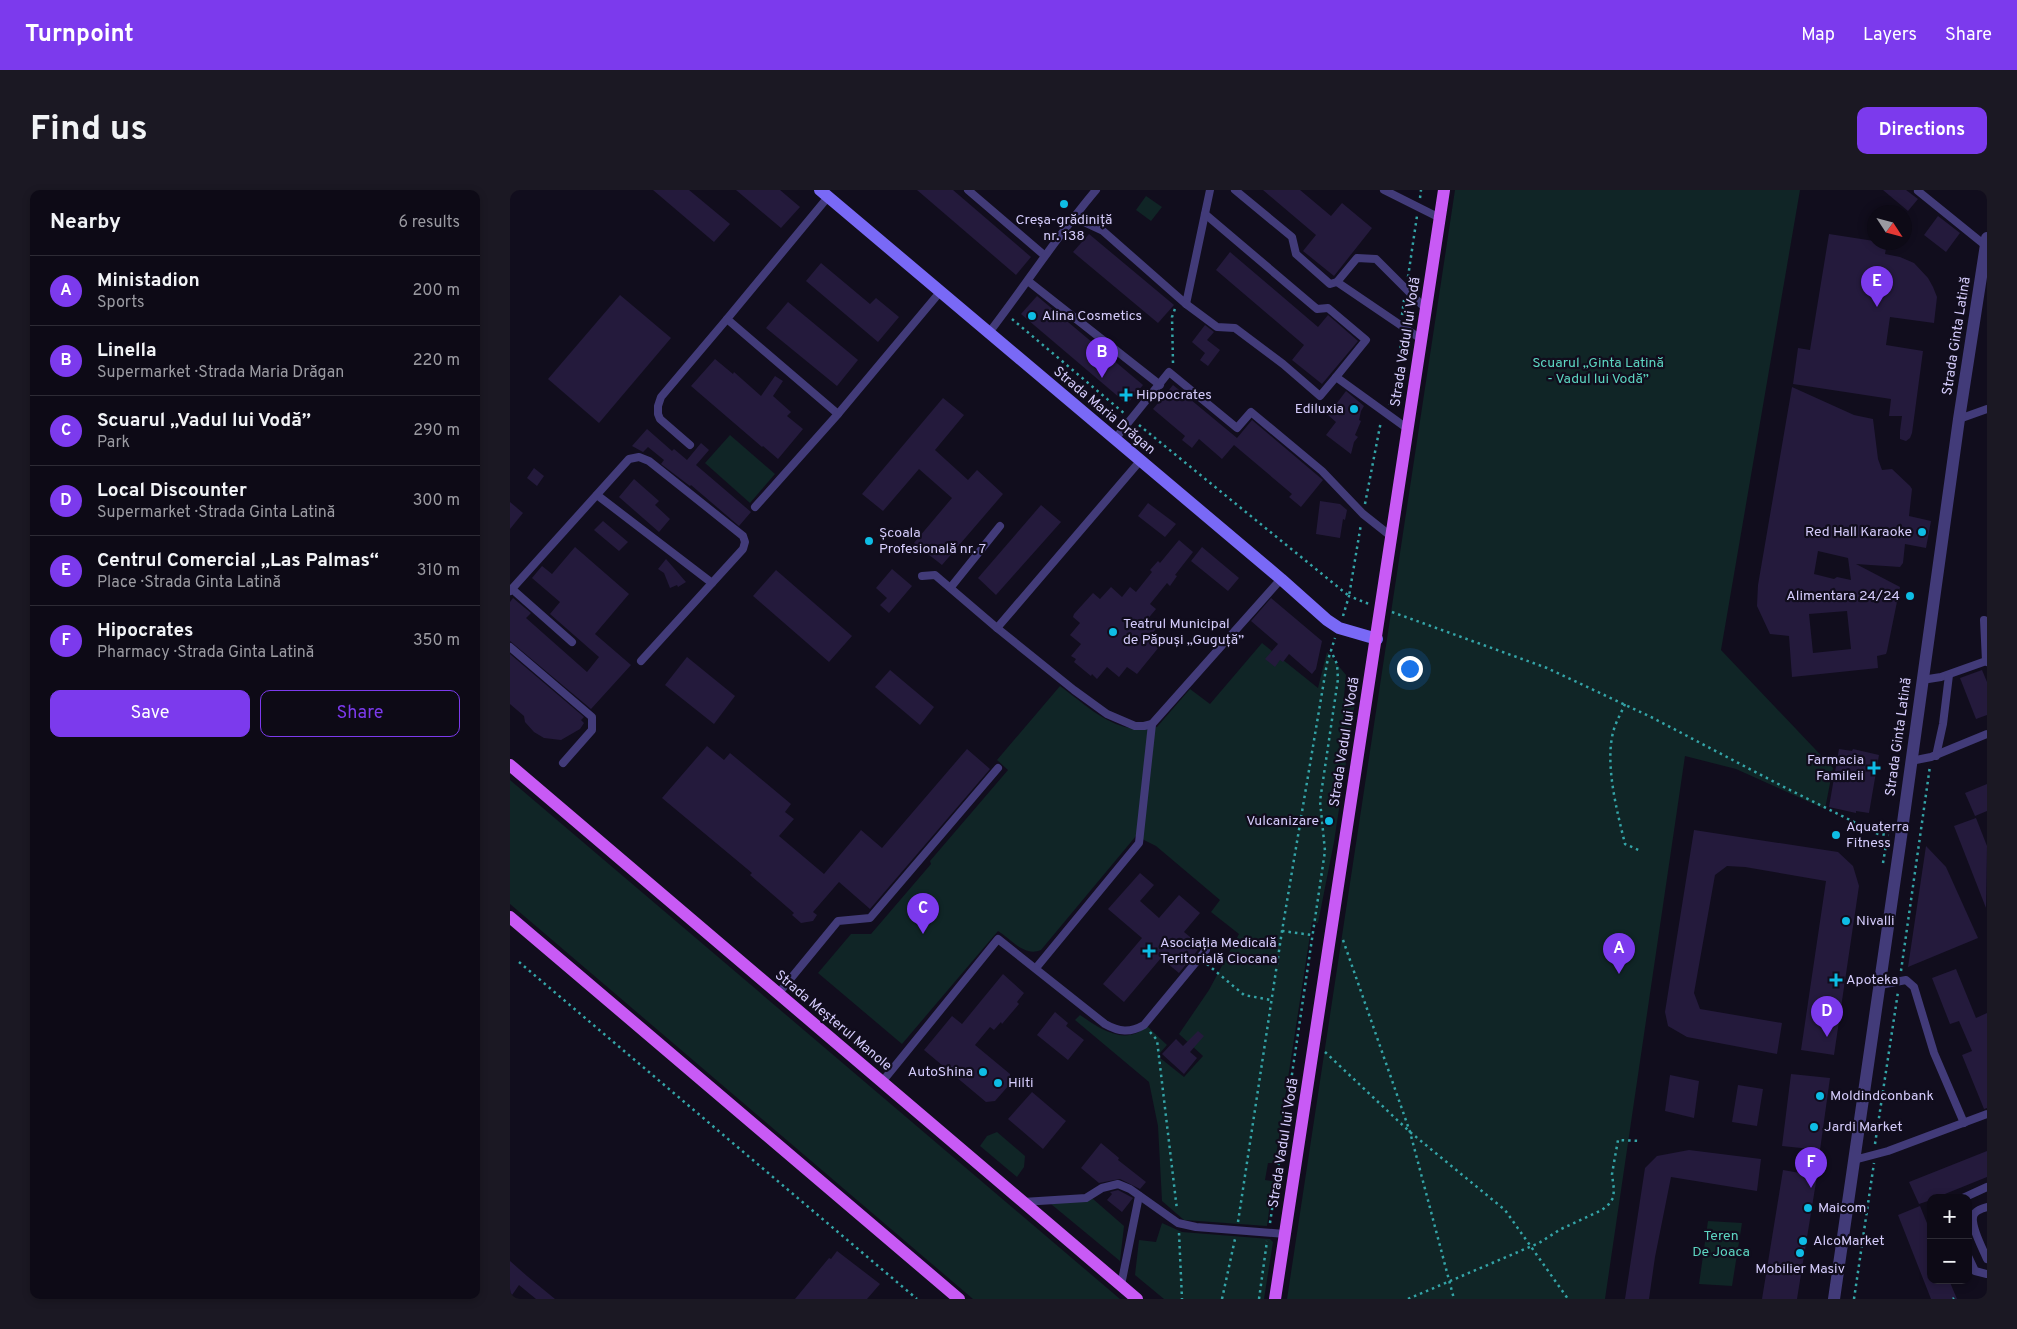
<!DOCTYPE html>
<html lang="en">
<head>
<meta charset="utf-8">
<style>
  :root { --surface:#0d0a16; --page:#1b1823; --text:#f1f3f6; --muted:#9a9aa1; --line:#2d2b35; --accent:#7c3aed }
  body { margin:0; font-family:Overpass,sans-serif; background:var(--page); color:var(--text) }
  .controls { position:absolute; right:15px; bottom:15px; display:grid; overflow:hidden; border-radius:10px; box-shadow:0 2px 8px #0003 }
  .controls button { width:45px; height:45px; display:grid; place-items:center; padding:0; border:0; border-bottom:1px solid var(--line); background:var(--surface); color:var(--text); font:25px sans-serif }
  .compass { position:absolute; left:1357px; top:15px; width:45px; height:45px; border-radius:50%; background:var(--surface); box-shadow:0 2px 8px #0003; rotate:126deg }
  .you { position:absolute; left:899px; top:478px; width:18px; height:18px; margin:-12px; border:4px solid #fff; border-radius:50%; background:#1a73e8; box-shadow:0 0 0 8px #1a73e833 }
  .badge { display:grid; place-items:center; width:32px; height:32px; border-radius:50%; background:var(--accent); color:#fff; font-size:16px; font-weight:700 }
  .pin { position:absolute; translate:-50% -41px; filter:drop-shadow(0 1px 2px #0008) }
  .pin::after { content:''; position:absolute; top:26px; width:18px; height:15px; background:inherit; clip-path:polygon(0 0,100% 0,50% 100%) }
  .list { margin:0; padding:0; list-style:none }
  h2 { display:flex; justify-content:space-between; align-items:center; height:65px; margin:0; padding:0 20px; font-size:21px }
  h2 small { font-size:16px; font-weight:400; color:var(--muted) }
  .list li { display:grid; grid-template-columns:32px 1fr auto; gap:15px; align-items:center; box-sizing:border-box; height:70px; padding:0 20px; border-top:1px solid var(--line) }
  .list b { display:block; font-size:19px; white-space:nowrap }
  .list p { margin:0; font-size:16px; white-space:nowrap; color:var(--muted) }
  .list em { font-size:16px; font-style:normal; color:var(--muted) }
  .actions { display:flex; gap:10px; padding:15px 20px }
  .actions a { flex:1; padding:11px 0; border:1px solid var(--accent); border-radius:10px; text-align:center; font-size:18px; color:var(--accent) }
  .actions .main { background:var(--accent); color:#fff }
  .map { position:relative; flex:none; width:1477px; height:1109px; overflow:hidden; border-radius:10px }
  header { display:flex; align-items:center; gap:30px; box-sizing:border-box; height:70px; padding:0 25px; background:var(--accent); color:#fff }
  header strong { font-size:24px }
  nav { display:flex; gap:28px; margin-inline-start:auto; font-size:18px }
  .intro { display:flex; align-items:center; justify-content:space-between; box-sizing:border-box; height:120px; padding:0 30px }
  h1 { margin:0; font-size:35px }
  .button { padding:12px 22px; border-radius:10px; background:var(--accent); color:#fff; font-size:18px; font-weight:700 }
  main { display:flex; gap:30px; padding:0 30px }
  aside { flex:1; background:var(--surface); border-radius:10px; box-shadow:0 2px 8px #0003 }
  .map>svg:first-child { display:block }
</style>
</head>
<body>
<header>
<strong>Turnpoint</strong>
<nav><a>Map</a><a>Layers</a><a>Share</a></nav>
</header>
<div class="intro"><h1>Find us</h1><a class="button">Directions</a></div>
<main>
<aside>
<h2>Nearby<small>6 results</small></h2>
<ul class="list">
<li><span class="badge">A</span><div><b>Ministadion</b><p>Sports</p></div><em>200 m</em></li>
<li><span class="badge">B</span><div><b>Linella</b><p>Supermarket · Strada Maria Drăgan</p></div><em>220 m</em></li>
<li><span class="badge">C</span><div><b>Scuarul „Vadul lui Vodă”</b><p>Park</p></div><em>290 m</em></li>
<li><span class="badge">D</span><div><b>Local Discounter</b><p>Supermarket · Strada Ginta Latină</p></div><em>300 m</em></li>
<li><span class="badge">E</span><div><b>Centrul Comercial „Las Palmas“</b><p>Place · Strada Ginta Latină</p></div><em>310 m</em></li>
<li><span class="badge">F</span><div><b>Hipocrates</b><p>Pharmacy · Strada Ginta Latină</p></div><em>350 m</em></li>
</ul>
<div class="actions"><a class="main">Save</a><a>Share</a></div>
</aside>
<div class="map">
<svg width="1477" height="1109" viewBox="0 0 1477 1109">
  <rect width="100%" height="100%" fill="#110d1d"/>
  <g fill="#102526">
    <polygon points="945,0 1290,0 1211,460 1323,578 1315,619 1226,579 1175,566 1095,1109 777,1109"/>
    <polygon points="636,6 652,17 641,31 626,20"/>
    <polygon points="220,245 265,284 240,313 195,273"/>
    <path d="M752,453l56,45 9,-36 19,23 -2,22 11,6 -21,139 -16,81 -6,-1 -37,241h-7l-3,17 8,1 -6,45 -83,-6 -22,-19 -4,-75 -9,-44 -74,-62 5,-5c19,13 45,32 67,11l20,19 -8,9v3l25,20 19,-21 -24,-22 30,-44 30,-56 -28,-22 9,-12 -64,-54 -20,-10 -95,114c-17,7 -29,-10 -43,-19l-96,113 -84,-71 33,-39h20l60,-70 -1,-3 78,-91 -11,-10 63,-74c22,16 43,37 70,42 8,2 19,-1 27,-1l33,-38 20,15z"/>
    <polygon points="0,590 610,1109 463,1109 0,714"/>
    <polygon points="487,942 515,966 514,977 507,987 470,956 477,946"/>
    <polygon points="583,1009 614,1036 610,1071 541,1014"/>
    <polygon points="1198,1031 1232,1033 1222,1096 1189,1094"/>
    <polygon points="652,1033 672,1042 760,1049 763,1052 754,1109 654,1109 625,1085 629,1050 646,1052"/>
  </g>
  <g fill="#241a3c" fill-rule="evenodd">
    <polygon points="143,0 179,0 220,34 204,52"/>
    <polygon points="226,0 270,0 290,17 271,38"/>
    <polygon points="407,0 443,0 521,67 506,85"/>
    <polygon points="753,0 790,0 821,26 832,13 862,38 824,86 793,61 806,45"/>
    <polygon points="1373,0 1396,0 1408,9 1398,21"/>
    <polygon points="1428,26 1450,43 1436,62 1414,45"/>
    <polygon points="579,44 664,115 648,133 563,62"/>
    <polygon points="1319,44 1377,53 1375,64 1390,67 1404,73 1418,88 1423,97 1427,107 1424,133 1380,127 1376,155 1413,161 1402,243 1400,248 1396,251 1390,249 1390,241 1392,226 1379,226 1381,209 1283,194 1288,158 1300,160"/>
    <polygon points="720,62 808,137 818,125 848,151 812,194 782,170 794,155 706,80"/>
    <polygon points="311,73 360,114 366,108 389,127 368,152 296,91"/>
    <polygon points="110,105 161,148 89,233 38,189"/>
    <polygon points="527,106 633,195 617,214 511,124"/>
    <polygon points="278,112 348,170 327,196 256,138"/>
    <polygon points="695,135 704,142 697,150 710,160 698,176 690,170 695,163 682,152"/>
    <polygon points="205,169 223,184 224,182 251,206 265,186 273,191 263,206 281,222 277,226 293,239 268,269 253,256 252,257 181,196"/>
    <polygon points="663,195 727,248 742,230 813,290 791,317 779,307 782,304 724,255 712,269 689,249 682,258 672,250 675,246 643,219"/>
    <path d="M1282,197l62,28 19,4 5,40 4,11 10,-1 18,17 2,3 -3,27 22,5 -5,27 -21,-4 -2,19 -3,4 -44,-3 44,23 -13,64 -1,3 -9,2 1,12 -86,9 -3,-41 -19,-2 -13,-28 1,-21zM1308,361l30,7 3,22 -14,-3 -3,2 -20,-5zM1337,421l4,38 -38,4 -4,-39z"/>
    <polygon points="836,201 854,216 851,221 849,230 851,231 845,245 848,247 844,252 841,264 816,245 826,232 818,225"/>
    <polygon points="433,208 454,225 425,260 458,290 467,280 493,304 432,375 404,353 442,308 409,279 373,321 352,304"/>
    <polygon points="137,239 162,261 164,259 177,270 191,253 199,260 186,275 241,322 229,336 181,295 180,296 151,274 154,270 138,257 133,262 122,256"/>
    <polygon points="24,278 34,286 27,296 17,288"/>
    <polygon points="124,289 149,311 145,315 160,329 149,342 109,307"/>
    <polygon points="810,311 830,314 837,320 835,330 833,329 830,348 806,344"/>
    <polygon points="0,312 13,323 0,339"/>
    <polygon points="638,313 666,334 655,347 628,326"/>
    <polygon points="531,315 551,332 486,405 468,388"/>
    <polygon points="93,331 118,352 109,361 84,340"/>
    <polygon points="669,350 683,362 665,385 667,386 660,396 657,393 640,414 646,419 636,431 646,439 638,448 649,457 627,484 617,477 609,487 597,477 587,489 582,484 581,486 564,472 566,469 561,466 571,454 560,445 570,433 563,427 564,424 583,403 590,409 601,397 612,407 620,397 626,402 642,382 640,380 648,371 650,373"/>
    <polygon points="65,357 119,404 85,444 121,475 81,519 0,451 0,412 3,408 21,423 16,428 77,482 89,467 40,424 50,412 22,388 32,376 42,384"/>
    <polygon points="692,357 729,388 718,401 681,371"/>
    <polygon points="156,369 176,392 168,397 167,395 160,398 154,383 148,379"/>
    <polygon points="382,379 402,396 379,423 370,415 377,408 366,398"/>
    <polygon points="266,380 342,446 319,472 243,406"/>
    <polygon points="761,408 812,451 806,479 802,484 779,464 773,472 770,470 765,477 755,469 768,454 741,431"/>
    <polygon points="0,464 74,527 71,530 74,533 70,539 51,550 34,548 24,542 15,532 14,526 0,514"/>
    <polygon points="177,467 225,506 204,534 155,495"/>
    <polygon points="380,480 424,517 410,535 365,497"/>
    <polygon points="1472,480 1477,492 1477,525 1466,529 1450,488"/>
    <polygon points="197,556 214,570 220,563 281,614 275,622 284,629 269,646 314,684 351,640 372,658 457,559 480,579 360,719 329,692 303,722 307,725 303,731 291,733 282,725 284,723 240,685 242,683 152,608"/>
    <polygon points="1329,559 1342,561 1343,559 1369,565 1359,623 1346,621 1346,623 1319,617"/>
    <polygon points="1477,594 1477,621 1465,626 1455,603"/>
    <polygon points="1466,628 1477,656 1476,718 1444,636"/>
    <polygon points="1184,640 1328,662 1343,676 1349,696 1324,865 1291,860 1316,691 1235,677 1217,676 1205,685 1184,803 1190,819 1272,833 1267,864 1177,847 1158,836 1155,822"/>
    <polygon points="1416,656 1436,677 1468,748 1398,777"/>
    <polygon points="630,683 644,695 630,711 649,728 669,705 690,723 674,742 691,756 669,783 651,768 614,812 593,794 632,748 598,719"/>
    <polygon points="1446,779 1466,828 1477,823 1477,918 1474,919 1452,865 1462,861 1449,831 1440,834 1422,788"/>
    <polygon points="493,784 514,803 507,812 509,814 492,834 491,832 484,840 480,837 465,855 500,884 500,894 485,911 476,912 414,860 442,826 452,834"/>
    <polygon points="545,822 558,833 556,836 574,850 558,870 527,845"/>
    <polygon points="688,841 694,846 680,862 687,868 674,884 652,864 666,849 673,856"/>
    <polygon points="1281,884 1320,888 1310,960 1272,956"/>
    <polygon points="1160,885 1189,891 1184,928 1155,921"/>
    <polygon points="1228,895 1253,899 1247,936 1222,932"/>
    <polygon points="522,902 556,931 533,959 498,929"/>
    <polygon points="591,953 609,968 608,970 636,992 630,999 610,989 589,993 571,978"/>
    <polygon points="1179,960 1251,969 1247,1001 1161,987 1145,1067 1139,1109 1115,1109 1135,978 1147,966"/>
    <polygon points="1477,961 1477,987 1425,1008 1421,1008 1421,1010 1409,1014 1399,992"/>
    <polygon points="1273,980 1307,986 1287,1109 1252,1109"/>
    <polygon points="608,1000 623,1008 612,1022 597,1010 602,1004 600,1002"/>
    <polygon points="1410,1016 1421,1043 1421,1090 1439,1090 1447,1109 1421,1109 1388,1025"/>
    <polygon points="327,1061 370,1094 357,1109 285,1109 319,1068 321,1069"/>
    <polygon points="0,1071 17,1086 45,1109 26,1109 9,1095 0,1108"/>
  </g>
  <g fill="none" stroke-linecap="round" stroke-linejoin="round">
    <g stroke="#34a4a7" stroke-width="2.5" stroke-dasharray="2.5 4" stroke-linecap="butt">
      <polyline points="910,8 911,0"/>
      <polyline points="898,87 907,26"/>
      <polyline points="892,125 894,110"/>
      <polyline points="502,129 615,224"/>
      <polyline points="663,173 662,127 666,116"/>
      <path d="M879,215c12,-20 11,-45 12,-67"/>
      <polyline points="629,235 839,406 851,334"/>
      <polyline points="855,314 871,231"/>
      <polyline points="882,422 1037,478 1143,528 1272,596 1368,644 1379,645"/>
      <polyline points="833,426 839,406 859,414"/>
      <path d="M1115,514c-3,7 -7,14 -10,22 -12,33 2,85 10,118l16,7"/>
      <polyline points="1373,673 1377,649"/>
      <polyline points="772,741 802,745"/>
      <polyline points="833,750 900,942 944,1109"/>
      <polyline points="9,772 407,1109"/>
      <polyline points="697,774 734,805 761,810"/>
      <polyline points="1391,781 1420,576"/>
      <polyline points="640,842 647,850 667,1020"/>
      <polyline points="815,862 900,942 995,1020 1058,1109"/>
      <polyline points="1365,954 1388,802"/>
      <polyline points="728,1032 772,741 817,473 825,448"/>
      <polyline points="760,1033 815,661 810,611 828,489 827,474 821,461"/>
      <polyline points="669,1043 672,1109"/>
      <polyline points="712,1109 725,1049"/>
      <polyline points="749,1109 757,1051"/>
      <polyline points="898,1109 1029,1053 1051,1039 1092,1020 1099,1014 1103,1008 1104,1000 1102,984 1108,950 1130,951"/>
      <polyline points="1344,1109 1364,973"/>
      <polyline points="1443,1109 1444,1108"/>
    </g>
    <g stroke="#423b79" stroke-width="8">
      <polyline points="458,0 534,65"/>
      <polyline points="725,0 782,47 786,64 820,94 827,92 847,68 866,69 916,119"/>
      <polyline points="874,0 930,28"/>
      <polyline points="1408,1 1476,56"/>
      <polyline points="318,7 217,129 328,224"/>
      <polyline points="695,24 807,119 818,118 856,150 826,187"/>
      <polyline points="563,27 593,41 676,114 700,0"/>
      <polyline points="518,91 650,195"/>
      <polyline points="827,92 911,149"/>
      <polyline points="676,114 707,137 725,138 773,174 810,206 826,187 898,239"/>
      <path d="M478,144c37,-48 69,-98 108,-144"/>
      <polyline points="1449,229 1477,219"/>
      <polyline points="605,249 659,182 727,238 741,222 812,281 853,324 882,347"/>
      <polyline points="180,255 150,229 148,224 148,216 151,207 217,129"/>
      <polyline points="630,271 487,438 564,500 597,524 625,536 634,536 642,534"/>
      <polyline points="87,305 202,393"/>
      <polyline points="245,317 328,224 430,102"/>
      <polyline points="412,386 425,385 487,438"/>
      <polyline points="441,397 490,336"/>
      <polyline points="2,399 62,452"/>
      <polyline points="0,401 119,269 129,267 139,271 233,346 235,352 233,359 131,471"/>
      <polyline points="1474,430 1476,471"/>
      <polyline points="0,457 82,527 82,540 53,573"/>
      <polyline points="1412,490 1431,487 1476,471 1477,472"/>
      <polyline points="1426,566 1433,534 1439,485"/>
      <polyline points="1401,571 1421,567 1477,544"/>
      <polyline points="526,778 629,653 642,534 771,389"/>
      <polyline points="1370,795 1396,790 1404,797 1424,863 1454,933"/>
      <polyline points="268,804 328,731 360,728 488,578"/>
      <path d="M372,892l116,-143 107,85c14,8 25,9 39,1l62,-75"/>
      <polyline points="1344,970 1378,961 1477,924"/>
      <polyline points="1453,1008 1477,997"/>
      <polyline points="513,1012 576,1008 592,998 608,994 620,999 668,1033 686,1037 775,1044"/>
      <path d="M1477,1017c-3,1 -8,2 -11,5 -10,7 7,37 11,47"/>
      <polyline points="1458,1066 1465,1081 1477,1084"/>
      <polyline points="611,1095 629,1006"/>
    </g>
    <polyline stroke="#423b79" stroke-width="12" points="1324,1109 1390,654 1449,229 1477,48"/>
    <polyline stroke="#7969f6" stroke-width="12" points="310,0 771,389 817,430 829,438 867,449"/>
    <g stroke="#c85af5" stroke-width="12">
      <polyline points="0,575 627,1109"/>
      <polyline points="0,727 449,1109"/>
      <polyline points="765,1109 934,0"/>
    </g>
  </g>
  <g fill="#0ebde5" stroke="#110d1d" stroke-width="2">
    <circle cx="554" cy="14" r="5"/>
    <circle cx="522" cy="126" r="5"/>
    <path d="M613.5 197.5h5v5h5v5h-5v5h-5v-5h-5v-5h5z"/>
    <circle cx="844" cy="219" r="5"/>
    <circle cx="1412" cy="342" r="5"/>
    <circle cx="359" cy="351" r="5"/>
    <circle cx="1400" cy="406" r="5"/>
    <circle cx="603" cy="442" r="5"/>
    <path d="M1361.5 570.5h5v5h5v5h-5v5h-5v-5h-5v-5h5z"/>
    <circle cx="819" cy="631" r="5"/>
    <circle cx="1326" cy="645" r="5"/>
    <circle cx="1336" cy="731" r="5"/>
    <path d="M636.5 753.5h5v5h5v5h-5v5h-5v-5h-5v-5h5z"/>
    <path d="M1323.5 782.5h5v5h5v5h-5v5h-5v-5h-5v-5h5z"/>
    <circle cx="473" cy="882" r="5"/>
    <circle cx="488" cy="893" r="5"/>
    <circle cx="1310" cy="906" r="5"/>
    <circle cx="1304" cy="937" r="5"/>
    <circle cx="1298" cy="1018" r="5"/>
    <circle cx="1293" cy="1051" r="5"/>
    <circle cx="1290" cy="1063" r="5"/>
  </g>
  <g text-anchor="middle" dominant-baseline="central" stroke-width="4.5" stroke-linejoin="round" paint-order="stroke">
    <g font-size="14" fill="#d5ccfc" stroke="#110d1d" text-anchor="start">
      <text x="554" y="30" text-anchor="middle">Creșa-grădiniță<tspan x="554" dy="16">nr. 138</tspan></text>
      <text x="532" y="126">Alina Cosmetics</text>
      <text x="626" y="205">Hippocrates</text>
      <text x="834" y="219" text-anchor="end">Ediluxia</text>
      <text x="1402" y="342" text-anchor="end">Red Hall Karaoke</text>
      <text x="369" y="343">Școala<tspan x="369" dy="16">Profesională nr. 7</tspan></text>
      <text x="1390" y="406" text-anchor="end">Alimentara 24/24</text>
      <text x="613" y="434">Teatrul Municipal<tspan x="613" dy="16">de Păpuși „Guguță”</tspan></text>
      <text x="1354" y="570" text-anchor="end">Farmacia<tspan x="1354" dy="16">Famileii</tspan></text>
      <text x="809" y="631" text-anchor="end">Vulcanizare</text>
      <text x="1336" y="637">Aquaterra<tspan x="1336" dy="16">Fitness</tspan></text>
      <text x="1346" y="731">Nivalli</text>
      <text x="650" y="753">Asociația Medicală<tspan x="650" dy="16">Teritorială Ciocana</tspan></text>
      <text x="1336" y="790">Apoteka</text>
      <text x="463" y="882" text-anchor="end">AutoShina</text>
      <text x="498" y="893">Hilti</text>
      <text x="1320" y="906">Moldindconbank</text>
      <text x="1314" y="937">Jardi Market</text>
      <text x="1308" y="1018">Maicom</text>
      <text x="1303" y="1051">AlcoMarket</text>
      <text x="1290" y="1079" text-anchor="middle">Mobilier Masiv</text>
    </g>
    <g font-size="14" fill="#d5ccfc" stroke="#110d1d">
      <text transform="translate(1447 146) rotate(-81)">Strada Ginta Latină</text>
      <text transform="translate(896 152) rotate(-81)">Strada Vadul lui Vodă</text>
      <text transform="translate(594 221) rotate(40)">Strada Maria Drăgan</text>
      <text transform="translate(1389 547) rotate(-82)">Strada Ginta Latină</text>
      <text transform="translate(835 552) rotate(-81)">Strada Vadul lui Vodă</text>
      <text transform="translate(323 831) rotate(40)">Strada Meșterul Manole</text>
      <text transform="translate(774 953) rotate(-81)">Strada Vadul lui Vodă</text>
    </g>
    <g font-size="14" fill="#5dd6c2" stroke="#110d1d">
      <text x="1088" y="173">Scuarul „Ginta Latină<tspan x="1088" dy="16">- Vadul lui Vodă”</tspan></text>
      <text x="1211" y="1046">Teren<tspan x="1211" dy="16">De Joaca</tspan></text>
    </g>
  </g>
</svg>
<div class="controls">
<button>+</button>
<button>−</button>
</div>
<svg class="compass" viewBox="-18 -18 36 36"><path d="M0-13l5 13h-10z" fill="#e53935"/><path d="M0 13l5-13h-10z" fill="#9a9aa1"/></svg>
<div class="you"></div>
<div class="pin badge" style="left:1109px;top:784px">A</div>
<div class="pin badge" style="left:592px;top:188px">B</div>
<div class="pin badge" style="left:413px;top:744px">C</div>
<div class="pin badge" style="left:1317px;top:847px">D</div>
<div class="pin badge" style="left:1367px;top:117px">E</div>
<div class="pin badge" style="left:1301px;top:998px">F</div>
</div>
</main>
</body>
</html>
